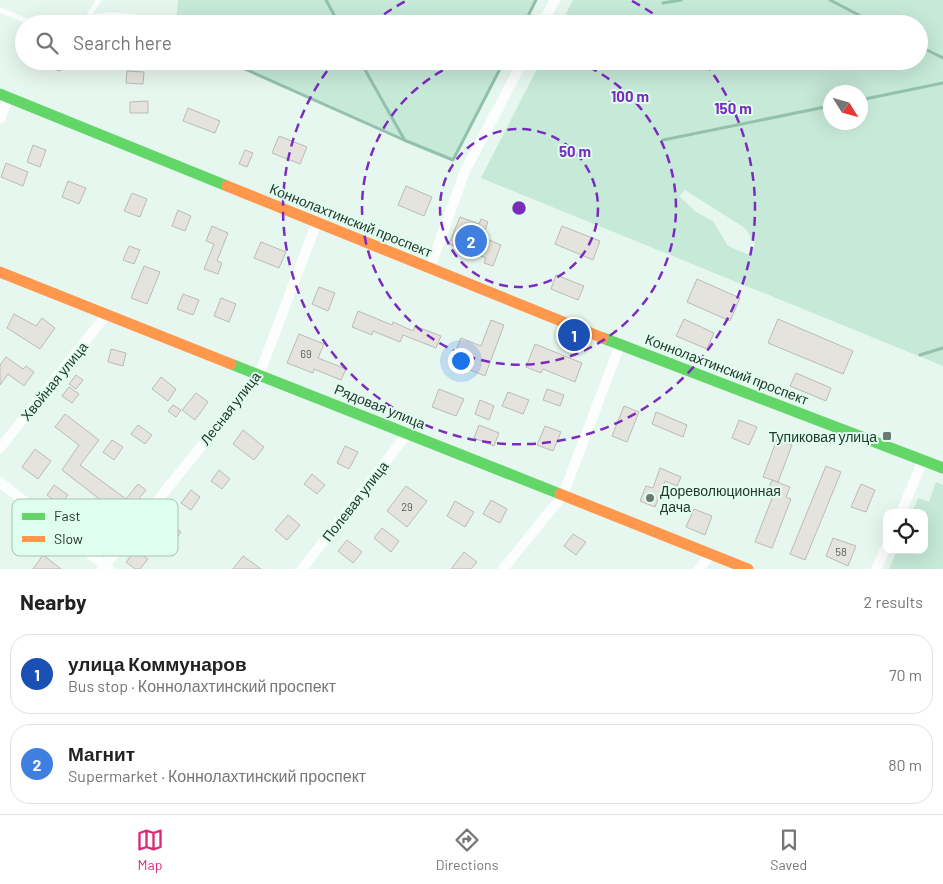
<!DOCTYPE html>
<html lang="en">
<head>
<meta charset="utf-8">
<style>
  :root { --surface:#fff; --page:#f2f2f2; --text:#222; --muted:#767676; --line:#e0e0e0; --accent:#db2777 }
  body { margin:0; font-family:Barlow,sans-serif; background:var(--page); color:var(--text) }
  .controls { position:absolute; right:15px; bottom:15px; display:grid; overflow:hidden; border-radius:10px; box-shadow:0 5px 20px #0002 }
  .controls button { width:45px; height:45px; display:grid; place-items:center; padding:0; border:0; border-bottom:1px solid var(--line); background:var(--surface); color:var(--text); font:25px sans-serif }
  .compass { position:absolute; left:823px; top:85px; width:45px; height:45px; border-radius:50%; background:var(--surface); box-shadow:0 5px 20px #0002; rotate:127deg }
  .you { position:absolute; left:460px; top:360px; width:18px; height:18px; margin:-12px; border:4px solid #fff; border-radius:50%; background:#1a73e8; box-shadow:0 0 0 8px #1a73e833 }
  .badge { display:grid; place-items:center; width:32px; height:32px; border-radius:50%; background:var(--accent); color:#fff; font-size:16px; font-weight:700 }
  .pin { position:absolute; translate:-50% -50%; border:2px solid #fff; box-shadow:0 1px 5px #0006 }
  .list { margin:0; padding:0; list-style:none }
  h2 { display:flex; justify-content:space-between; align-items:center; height:65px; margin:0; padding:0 20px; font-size:21px }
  h2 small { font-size:16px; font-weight:400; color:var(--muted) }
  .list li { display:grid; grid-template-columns:32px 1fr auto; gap:15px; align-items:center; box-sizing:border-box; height:80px; margin:0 10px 10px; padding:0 10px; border:1px solid var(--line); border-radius:20px }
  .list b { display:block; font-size:19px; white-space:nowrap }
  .list p { margin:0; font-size:16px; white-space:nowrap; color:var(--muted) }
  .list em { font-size:16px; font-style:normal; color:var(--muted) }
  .icon { flex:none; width:28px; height:28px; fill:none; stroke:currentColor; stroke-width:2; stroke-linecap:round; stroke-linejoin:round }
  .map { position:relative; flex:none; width:943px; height:569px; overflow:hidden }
  .search { position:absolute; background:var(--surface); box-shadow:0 5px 20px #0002; left:15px; right:15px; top:15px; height:55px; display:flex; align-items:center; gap:12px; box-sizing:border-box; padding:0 18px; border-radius:28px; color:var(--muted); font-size:19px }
  .sheet { height:245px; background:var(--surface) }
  nav { display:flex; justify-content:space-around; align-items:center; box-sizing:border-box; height:70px; border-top:1px solid var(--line); background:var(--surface); font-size:14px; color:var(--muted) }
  nav a { display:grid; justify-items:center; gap:2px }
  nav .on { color:var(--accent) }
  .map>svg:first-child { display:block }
</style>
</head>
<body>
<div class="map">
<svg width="943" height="569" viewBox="0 0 943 569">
  <rect width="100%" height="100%" fill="#e6f7ef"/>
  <g fill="#c6e9d8" fill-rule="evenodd">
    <polygon points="178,0 536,0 524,24 176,24"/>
    <path d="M573,0h370v366l-462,-188 60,-117h378v-37h-358zM830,92h30v30h-30zM685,190l60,38 10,16 -6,11 -21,-9 -15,-25 -17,-9 -17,-16z"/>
    <polygon points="227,61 504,61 453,160 404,140"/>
    <polygon points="936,482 943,485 943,569 889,569 897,550 924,550 924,513 912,513 918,498 929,502"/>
  </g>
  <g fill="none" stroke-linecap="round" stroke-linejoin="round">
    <g stroke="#92c1ac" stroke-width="3">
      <polyline points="326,0 339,24"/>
      <polyline points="830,0 876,24"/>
      <polyline points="663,3 681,0"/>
      <polyline points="524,24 536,0"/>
      <polyline points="919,46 943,58"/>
      <polyline points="227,61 404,140 453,160 504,61"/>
      <polyline points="360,61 404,139"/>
      <polyline points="860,100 943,83"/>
      <polyline points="663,140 830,106"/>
      <polyline points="920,355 943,348"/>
    </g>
  </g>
  <g fill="#e5e3dd" stroke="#bbbbb5">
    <polygon points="37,61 63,61 60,71 37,63"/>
    <polygon points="127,71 144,72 143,84 126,83"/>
    <polygon points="148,101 148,113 130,113 130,102"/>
    <polygon points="188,108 220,121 215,133 183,121"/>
    <polygon points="279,136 307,147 300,164 272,153"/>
    <polygon points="33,145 46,150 40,167 27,162"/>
    <polygon points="245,150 253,153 247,167 239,164"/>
    <polygon points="6,163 28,172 23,186 1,177"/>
    <polygon points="68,181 86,188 79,204 62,197"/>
    <polygon points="406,186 432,197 424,216 398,205"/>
    <polygon points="132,193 147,199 140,217 124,211"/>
    <polygon points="178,210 191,216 185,231 172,226"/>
    <polygon points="460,217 479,224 481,219 488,222 482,237 501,245 493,266 484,263 486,258 449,244"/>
    <polygon points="212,226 228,233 217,261 222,263 218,274 204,269 214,244 206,241"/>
    <polygon points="562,226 600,241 593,260 555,244"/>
    <polygon points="261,242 286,252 279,268 254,258"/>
    <polygon points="129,246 140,250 134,264 123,260"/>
    <polygon points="144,266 160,272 147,304 131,298"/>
    <polygon points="556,275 584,286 578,300 551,289"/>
    <polygon points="697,279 740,298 730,321 687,302"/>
    <polygon points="319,287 335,293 328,311 312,304"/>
    <polygon points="183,294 199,300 193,315 177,309"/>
    <polygon points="221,298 236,304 229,322 214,316"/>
    <polygon points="358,311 392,325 393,322 413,331 415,326 441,336 436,348 403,335 400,342 373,331 372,335 352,327"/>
    <polygon points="14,314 36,326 42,318 55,328 40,349 7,328"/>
    <polygon points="684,319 714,333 707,349 676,336"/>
    <polygon points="778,319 853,351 843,374 768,343"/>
    <polygon points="491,320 504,325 485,376 468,369 470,364 453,358 461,338 481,346"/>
    <polygon points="299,334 324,344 318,358 346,369 341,380 314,369 313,373 287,363"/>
    <polygon points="535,344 582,363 575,382 543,369 541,373 526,367"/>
    <polygon points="111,349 126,353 123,366 108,362"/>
    <polygon points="6,357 23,369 26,366 34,372 24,386 8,374 0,385 0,365"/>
    <polygon points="796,373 831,388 826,401 790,386"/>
    <polygon points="76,375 83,380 76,389 69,384"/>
    <polygon points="161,377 176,389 168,401 152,389"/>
    <polygon points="69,387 79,394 72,403 62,396"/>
    <polygon points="439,389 464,399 456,416 432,407"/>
    <polygon points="547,389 564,395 560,406 543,400"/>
    <polygon points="508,392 529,400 523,414 502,406"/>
    <polygon points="196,393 208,402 195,420 182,410"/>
    <polygon points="480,400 494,406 489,420 475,414"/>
    <polygon points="173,405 181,410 176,417 168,411"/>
    <polygon points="624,406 639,412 627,442 612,436"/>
    <polygon points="656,412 687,425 683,437 652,424"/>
    <polygon points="65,414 99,440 80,465 126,499 138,484 146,490 125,515 104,499 102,501 62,470 79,445 55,427"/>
    <polygon points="739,420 757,427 749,445 732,438"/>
    <polygon points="138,425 152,435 145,444 131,434"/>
    <polygon points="479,425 499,433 494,446 474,438"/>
    <polygon points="545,426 561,432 553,451 537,445"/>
    <polygon points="243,430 264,447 254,460 233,444"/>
    <polygon points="777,439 792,445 778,482 763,477"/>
    <polygon points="112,440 123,447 114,460 103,452"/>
    <polygon points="345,446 358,452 349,469 337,463"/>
    <polygon points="35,449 51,461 38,479 22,467"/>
    <polygon points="826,466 841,472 805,560 790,554"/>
    <polygon points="660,468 681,477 677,486 665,481 655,507 640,501 646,486 653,488"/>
    <polygon points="219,470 230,479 222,489 211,481"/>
    <polygon points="312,474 325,485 317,494 304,484"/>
    <polygon points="772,480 790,487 786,497 791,499 772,548 755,542 774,493 768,490"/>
    <polygon points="861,484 875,490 866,512 851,507"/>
    <polygon points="54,485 68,495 60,505 47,495"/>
    <polygon points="406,486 427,501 407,527 387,511"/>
    <polygon points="191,490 200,497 191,510 181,503"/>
    <polygon points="491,500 507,509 500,523 483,514"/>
    <polygon points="455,501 474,512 465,527 447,516"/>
    <polygon points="694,509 712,516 705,535 686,527"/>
    <polygon points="288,515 300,525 287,540 275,530"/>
    <polygon points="168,523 181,532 171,546 158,536"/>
    <polygon points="382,528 399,541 391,552 374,538"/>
    <polygon points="573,534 586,542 576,555 564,546"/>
    <polygon points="833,538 856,546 848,566 826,556"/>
    <polygon points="347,540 362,552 353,563 338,551"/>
    <polygon points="136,550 148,559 140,569 135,569 126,562"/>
    <polygon points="464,552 477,562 471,569 451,569"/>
    <polygon points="43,555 61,569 33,569"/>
    <polygon points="243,556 261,569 233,569"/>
  </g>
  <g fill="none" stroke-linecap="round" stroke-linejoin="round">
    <g stroke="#fbfefd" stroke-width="5">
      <polyline points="0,10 34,24"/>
      <polyline points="88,17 99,0"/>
      <path d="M74,24c24,-12 43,-10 69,-6"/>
    </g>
    <g stroke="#fbfefd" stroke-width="10">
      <polyline points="542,24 555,0"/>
      <polyline points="0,119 9,97"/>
      <polyline points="430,268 465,171 523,61"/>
      <polyline points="0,448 107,314"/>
      <polyline points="0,482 109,569"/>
      <polyline points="901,513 923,460"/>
      <polyline points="102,569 259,375 317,222"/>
      <polyline points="302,569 408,433"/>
      <polyline points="503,569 563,495 620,345"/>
      <polyline points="699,569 711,554"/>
      <polyline points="876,569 887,545"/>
    </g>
    <g stroke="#63d668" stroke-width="11">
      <polyline points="0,94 227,186"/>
      <polyline points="603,338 943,468"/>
      <polyline points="231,364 560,494"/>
    </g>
    <g stroke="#ff974d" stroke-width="11">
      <polyline points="227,186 603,338"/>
      <polyline points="0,272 231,364"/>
      <polyline points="560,494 748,569"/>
    </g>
  </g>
  <g fill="none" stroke="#7b2cbf" stroke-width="2.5" stroke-dasharray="9 6">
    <circle cx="519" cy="208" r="79"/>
    <path d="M575 61A157 157 0 1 1 463 61"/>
    <path d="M372 23A236 236 0 0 1 406 1M632 1A236 236 0 0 1 666 23M705 63A236 236 0 1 1 333 63"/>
  </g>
  <g fill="#6a7a72" stroke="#dffeef" stroke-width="2">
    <rect x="882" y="431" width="10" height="10" rx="2.5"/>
    <circle cx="650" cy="498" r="5"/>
  </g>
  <g text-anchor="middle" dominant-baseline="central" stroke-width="4" stroke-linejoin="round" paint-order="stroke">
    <g font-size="11" fill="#56615a">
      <text x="306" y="353">69</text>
      <text x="407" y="506">29</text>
      <text x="841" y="551">58</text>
    </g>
    <g font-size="14" fill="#27362f" stroke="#dffeef">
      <text transform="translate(351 220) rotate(22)">Коннолахтинский проспект</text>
      <text transform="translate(727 369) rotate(21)">Коннолахтинский проспект</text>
      <text transform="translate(54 381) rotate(-51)">Хвойная улица</text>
      <text transform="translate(380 406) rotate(22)">Рядовая улица</text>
      <text transform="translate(230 408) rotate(-52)">Лесная улица</text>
      <text transform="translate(355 501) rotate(-52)">Полевая улица</text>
    </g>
    <g font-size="14" fill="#27362f" stroke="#dffeef" text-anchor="end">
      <text x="877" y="436">Тупиковая улица</text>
      <text x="660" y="490" text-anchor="start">Дореволюционная<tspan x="660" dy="16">дача</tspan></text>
    </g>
  </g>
  <rect x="12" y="499" width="166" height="57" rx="8" fill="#dffeef" stroke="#a8c2b5" stroke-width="1"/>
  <rect x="22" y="513" width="23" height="7" fill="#63d668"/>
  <rect x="22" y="536" width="23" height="6" fill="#ff974d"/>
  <g font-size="14" fill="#27362f">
    <text x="54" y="521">Fast</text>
    <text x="54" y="544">Slow</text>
  </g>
  <circle cx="519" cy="208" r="8" fill="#7b2cbf" stroke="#dffeef" stroke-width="2.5"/>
  <g font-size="15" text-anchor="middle" font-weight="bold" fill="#7b2cbf" stroke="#dffeef" stroke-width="4" stroke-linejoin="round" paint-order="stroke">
    <text x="630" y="102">100 m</text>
    <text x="733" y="114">150 m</text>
    <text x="575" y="157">50 m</text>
  </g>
</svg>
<div class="controls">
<button><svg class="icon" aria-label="locate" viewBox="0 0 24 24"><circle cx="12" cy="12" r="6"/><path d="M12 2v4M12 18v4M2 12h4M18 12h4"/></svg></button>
</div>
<svg class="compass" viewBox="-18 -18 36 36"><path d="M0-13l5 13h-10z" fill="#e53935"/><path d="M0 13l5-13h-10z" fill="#767676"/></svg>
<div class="you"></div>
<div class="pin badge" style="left:574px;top:335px;background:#1a4fb4">1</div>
<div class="pin badge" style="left:471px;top:241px;background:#3f7fe0">2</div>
<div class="search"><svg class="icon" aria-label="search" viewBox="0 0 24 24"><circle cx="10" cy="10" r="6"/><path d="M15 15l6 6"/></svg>Search here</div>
</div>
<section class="sheet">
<h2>Nearby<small>2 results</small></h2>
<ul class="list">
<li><span class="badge" style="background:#1a4fb4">1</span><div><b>улица Коммунаров</b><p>Bus stop · Коннолахтинский проспект</p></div><em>70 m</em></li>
<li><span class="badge" style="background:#3f7fe0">2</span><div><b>Магнит</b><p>Supermarket · Коннолахтинский проспект</p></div><em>80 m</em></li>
</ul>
</section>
<nav>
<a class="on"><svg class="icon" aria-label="map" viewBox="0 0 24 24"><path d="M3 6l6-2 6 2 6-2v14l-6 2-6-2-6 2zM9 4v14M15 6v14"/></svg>Map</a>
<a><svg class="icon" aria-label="directions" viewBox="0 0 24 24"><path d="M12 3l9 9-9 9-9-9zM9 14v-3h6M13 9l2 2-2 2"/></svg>Directions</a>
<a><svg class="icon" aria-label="saved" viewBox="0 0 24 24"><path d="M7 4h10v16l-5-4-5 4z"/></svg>Saved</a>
</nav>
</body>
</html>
